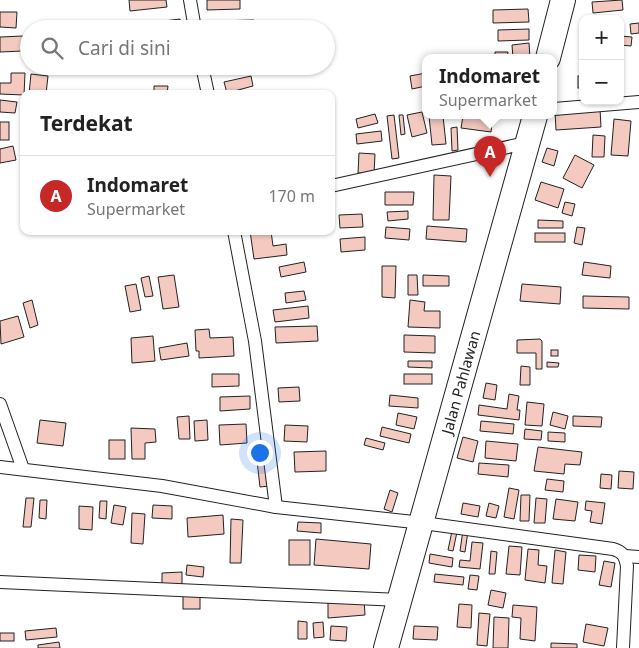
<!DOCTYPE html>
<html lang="id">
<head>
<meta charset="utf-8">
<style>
  :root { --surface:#fff; --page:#f6f6f6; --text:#222; --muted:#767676; --line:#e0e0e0; --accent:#c62828 }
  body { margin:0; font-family:"Noto Sans",sans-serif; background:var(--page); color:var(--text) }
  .controls { position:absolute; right:15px; top:15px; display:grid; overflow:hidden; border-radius:10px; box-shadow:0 1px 4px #0004 }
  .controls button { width:45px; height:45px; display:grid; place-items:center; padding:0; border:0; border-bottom:1px solid var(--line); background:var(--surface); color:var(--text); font:25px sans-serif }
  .you { position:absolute; left:259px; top:452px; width:18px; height:18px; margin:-12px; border:4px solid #fff; border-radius:50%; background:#1a73e8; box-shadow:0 0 0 8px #1a73e833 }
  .badge { display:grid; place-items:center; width:32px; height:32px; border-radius:50%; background:var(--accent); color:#fff; font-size:16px; font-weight:700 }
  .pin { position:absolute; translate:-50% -41px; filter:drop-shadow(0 1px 2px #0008) }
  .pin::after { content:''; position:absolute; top:26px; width:18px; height:15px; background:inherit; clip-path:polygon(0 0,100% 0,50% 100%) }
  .popup { position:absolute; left:422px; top:54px; width:135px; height:65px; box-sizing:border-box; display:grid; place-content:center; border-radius:10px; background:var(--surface); filter:drop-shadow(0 1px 4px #0005); font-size:16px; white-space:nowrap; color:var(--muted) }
  .popup b { font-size:19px; color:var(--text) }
  .popup::after { content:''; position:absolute; left:50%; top:100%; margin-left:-10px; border:10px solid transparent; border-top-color:var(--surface) }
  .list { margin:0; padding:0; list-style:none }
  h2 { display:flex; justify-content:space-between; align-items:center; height:65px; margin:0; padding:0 20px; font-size:21px }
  h2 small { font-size:16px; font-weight:400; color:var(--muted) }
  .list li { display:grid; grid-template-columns:32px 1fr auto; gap:15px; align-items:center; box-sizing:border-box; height:80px; padding:0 20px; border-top:1px solid var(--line) }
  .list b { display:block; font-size:19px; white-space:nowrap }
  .list p { margin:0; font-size:16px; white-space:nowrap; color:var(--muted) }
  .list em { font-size:16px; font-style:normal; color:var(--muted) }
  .icon { flex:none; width:28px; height:28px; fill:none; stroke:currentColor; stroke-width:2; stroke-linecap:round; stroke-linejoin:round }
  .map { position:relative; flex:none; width:639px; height:648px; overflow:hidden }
  .search { position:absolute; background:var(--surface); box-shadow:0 1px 4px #0004; left:20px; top:20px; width:315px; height:55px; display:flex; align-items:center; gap:12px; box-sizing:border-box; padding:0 18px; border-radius:28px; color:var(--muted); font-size:19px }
  .panel { position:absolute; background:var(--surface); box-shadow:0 1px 4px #0004; left:20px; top:90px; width:315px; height:145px; border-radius:10px }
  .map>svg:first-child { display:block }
</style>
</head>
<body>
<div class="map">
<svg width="639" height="648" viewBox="0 0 639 648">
  <rect width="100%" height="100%" fill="#fff"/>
  <g fill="#f3c9c0" stroke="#222">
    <polygon points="129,0 166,0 167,7 130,11"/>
    <polygon points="207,0 240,0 240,9 207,10"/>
    <polygon points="622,0 623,10 593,13 592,2"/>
    <polygon points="528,9 529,22 493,23 493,10"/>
    <polygon points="0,12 17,12 16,28 0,27"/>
    <polygon points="180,19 181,29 156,29 156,22"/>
    <polygon points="254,20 254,29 216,29 216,21"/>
    <polygon points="639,23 639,33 631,34 630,24"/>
    <polygon points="529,29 529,40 498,41 498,30"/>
    <polygon points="23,36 23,51 0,52 0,37"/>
    <polygon points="620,36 632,37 631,46 620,45"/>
    <polygon points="529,43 530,58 513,58 512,45"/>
    <polygon points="495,52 508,52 507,58 495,58"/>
    <polygon points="224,66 247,66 226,72"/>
    <polygon points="11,73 25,73 24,95 0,94 0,83 11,83"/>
    <polygon points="426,73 426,86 412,89 410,76"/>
    <polygon points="31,74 48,76 46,94 29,94"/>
    <polygon points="251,76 253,86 227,93 224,82"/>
    <rect x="578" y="76" width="5" height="12"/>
    <polygon points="154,86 168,86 167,94 154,94"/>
    <polygon points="0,100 17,102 15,113 0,112"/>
    <polygon points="600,109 601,127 556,130 555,112"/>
    <polygon points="422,112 427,133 412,137 407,115"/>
    <polygon points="375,114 378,123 358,128 356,119"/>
    <polygon points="394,115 399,158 392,159 387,116"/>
    <polygon points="399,115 403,115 405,134 401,135"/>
    <polygon points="429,116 443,116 446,144 432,145"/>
    <polygon points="463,116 493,116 491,132 461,128"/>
    <polygon points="614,119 631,121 628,156 611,155"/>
    <rect x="0" y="122" width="9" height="18"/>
    <polygon points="457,127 458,150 452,151 451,128"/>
    <polygon points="381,131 382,141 357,144 356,134"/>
    <polygon points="593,135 605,136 604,157 592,157"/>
    <polygon points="13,146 16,160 0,163 0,149"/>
    <polygon points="547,148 558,151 554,166 542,162"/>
    <polygon points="331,149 334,166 331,166"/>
    <polygon points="359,153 375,154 374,174 358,173"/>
    <polygon points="575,155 594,165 582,188 563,178"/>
    <polygon points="434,175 451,176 449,220 433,220"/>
    <polygon points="541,182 564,189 558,208 535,200"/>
    <polygon points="385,192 414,192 413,205 385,205"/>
    <polygon points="565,202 575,204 572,216 562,213"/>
    <polygon points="408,211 408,219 388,221 387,212"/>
    <polygon points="362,214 363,227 340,228 339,215"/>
    <polygon points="538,220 563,221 563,228 538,228"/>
    <polygon points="427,226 467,229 466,242 426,239"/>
    <polygon points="386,227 410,229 409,240 385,238"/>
    <polygon points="577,227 585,228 582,245 574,243"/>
    <polygon points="250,231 271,231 273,246 286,244 287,255 254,259"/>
    <rect x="535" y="233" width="30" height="9"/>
    <polygon points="365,237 365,250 341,252 340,239"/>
    <polygon points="304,262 306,272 281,277 279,267"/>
    <polygon points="584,262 611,266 610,278 582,275"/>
    <polygon points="382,266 396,266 395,298 382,297"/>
    <polygon points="174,275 179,307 163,309 158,277"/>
    <polygon points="408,275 417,275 418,295 408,295"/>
    <polygon points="423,275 449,276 449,286 423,286"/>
    <polygon points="149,276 153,296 145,297 141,278"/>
    <polygon points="136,284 141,310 130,312 125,286"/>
    <polygon points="522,284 561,287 560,304 520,301"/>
    <polygon points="304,291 306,300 286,303 285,293"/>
    <polygon points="583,296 629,297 629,309 583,308"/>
    <polygon points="32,300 38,325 30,328 23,303"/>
    <polygon points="410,300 425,302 424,311 440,311 440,328 408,327"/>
    <polygon points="308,306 309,318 275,322 273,310"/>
    <polygon points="18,316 24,337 1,344 0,321"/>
    <polygon points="317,326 318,341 276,343 275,327"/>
    <polygon points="209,329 210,338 233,337 234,356 199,358 199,351 196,351 195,330"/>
    <polygon points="404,335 435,336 435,353 404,352"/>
    <polygon points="153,336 155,361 132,363 131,338"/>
    <polygon points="540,339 542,341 542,369 536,369 536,353 517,353 517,340"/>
    <polygon points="187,343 189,356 161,360 159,348"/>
    <rect x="551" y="350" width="7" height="6"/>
    <polygon points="408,361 432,361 432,368 408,367"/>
    <polygon points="547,362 559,363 558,367 547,367"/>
    <polygon points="521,366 530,367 530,385 520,385"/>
    <polygon points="212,374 239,374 239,386 212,387"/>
    <rect x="404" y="374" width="28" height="10"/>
    <polygon points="486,383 497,385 495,400 483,398"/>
    <polygon points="299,387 300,401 279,402 278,388"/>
    <polygon points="509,394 519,396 517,410 520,410 519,420 478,415 479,405 507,409"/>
    <polygon points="390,395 418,398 418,408 389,406"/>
    <polygon points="250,396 250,409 220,411 220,397"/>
    <polygon points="527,402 544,404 542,426 525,425"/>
    <polygon points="553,412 568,416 565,429 550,425"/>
    <polygon points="398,413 417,417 414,429 396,425"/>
    <polygon points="189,416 190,439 179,439 177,417"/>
    <polygon points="573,416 602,417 601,427 573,426"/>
    <polygon points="40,420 66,423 63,446 37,443"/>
    <polygon points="207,420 208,440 195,441 194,421"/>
    <polygon points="481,421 514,424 513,434 480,431"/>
    <polygon points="246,424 247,443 220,445 219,425"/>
    <polygon points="285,425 308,426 307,442 284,441"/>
    <polygon points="382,427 411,434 409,443 380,436"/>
    <polygon points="131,428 155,429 156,442 145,443 145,459 132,459"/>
    <polygon points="525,429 542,431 541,440 524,439"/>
    <polygon points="548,432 565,433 565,442 548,441"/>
    <polygon points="463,437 478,441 473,462 457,458"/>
    <polygon points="366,438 385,443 383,450 364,445"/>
    <rect x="109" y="440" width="16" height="19"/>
    <polygon points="486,441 518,444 516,461 485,458"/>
    <polygon points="538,447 582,452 580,465 565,464 564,474 534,471"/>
    <polygon points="326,451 326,471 295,472 294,452"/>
    <polygon points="266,459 269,486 260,487 257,461"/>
    <polygon points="479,463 509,465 508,477 478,474"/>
    <polygon points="619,471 634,472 633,489 618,488"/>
    <polygon points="601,474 612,475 611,489 600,488"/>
    <polygon points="547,479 564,481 563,492 545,490"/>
    <polygon points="509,488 519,490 514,519 504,517"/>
    <polygon points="390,490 398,493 392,512 384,509"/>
    <polygon points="521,495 530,495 529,521 520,521"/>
    <polygon points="26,498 34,498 31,527 23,527"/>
    <polygon points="536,498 547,499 545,523 534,523"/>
    <polygon points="556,499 578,502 575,521 553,519"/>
    <polygon points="40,500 47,500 46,519 39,518"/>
    <polygon points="100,501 107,501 106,519 99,518"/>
    <polygon points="586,501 605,503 602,524 590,522 592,511 585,510"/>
    <polygon points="463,503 480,506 478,517 461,514"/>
    <polygon points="489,503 499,506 496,518 486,516"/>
    <polygon points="114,505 126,507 123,525 111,523"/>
    <polygon points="153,505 172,506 172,519 152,518"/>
    <polygon points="79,506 93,507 92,530 79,529"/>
    <polygon points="132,513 145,514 143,544 131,543"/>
    <polygon points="223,515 224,534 188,537 187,518"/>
    <polygon points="231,519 243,520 241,563 230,563"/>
    <polygon points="298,522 321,523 321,533 297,531"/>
    <polygon points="463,530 468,531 465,552 460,551"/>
    <polygon points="452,531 457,532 453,551 448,550"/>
    <polygon points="316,539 371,544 369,569 314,565"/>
    <rect x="289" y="540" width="21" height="25"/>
    <polygon points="472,542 483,543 480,569 459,567 460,560 470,561"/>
    <polygon points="509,546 522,547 520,575 506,574"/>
    <polygon points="528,549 539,550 538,565 547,566 545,583 525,580"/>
    <polygon points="555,550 566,552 563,584 552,583"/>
    <polygon points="491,551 497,552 495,574 489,574"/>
    <polygon points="430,554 453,558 452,567 429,563"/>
    <polygon points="579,555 596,556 595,572 578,570"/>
    <polygon points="604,561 615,563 611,587 599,585"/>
    <polygon points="187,565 204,567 203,577 186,575"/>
    <polygon points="182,572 182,585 162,585 162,573"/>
    <polygon points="435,574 464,577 463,585 434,582"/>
    <polygon points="470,575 479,576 477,590 468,589"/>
    <polygon points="491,590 506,593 503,608 488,605"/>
    <rect x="183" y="594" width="17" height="15"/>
    <polygon points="364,599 365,615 328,618 328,602"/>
    <polygon points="459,604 472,605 471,628 457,627"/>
    <polygon points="513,605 537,607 535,641 520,639 521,618 512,617"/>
    <polygon points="479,613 490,614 487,646 477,645"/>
    <polygon points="494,617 509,618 508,648 493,648"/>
    <polygon points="298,621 307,622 307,639 298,639"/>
    <polygon points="323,622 324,637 314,638 313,623"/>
    <polygon points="586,624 608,628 604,646 583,642"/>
    <polygon points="331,626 347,627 346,641 330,640"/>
    <polygon points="414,626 438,627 437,640 413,639"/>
    <polygon points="56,628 57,637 26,640 25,631"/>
    <rect x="0" y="633" width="14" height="8"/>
    <polygon points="59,642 60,648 38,648 38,645"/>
    <polygon points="551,643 577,644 577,648 551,648"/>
  </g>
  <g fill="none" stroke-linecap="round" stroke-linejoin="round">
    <defs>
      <g id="street">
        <polyline points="190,0 195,29"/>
        <polyline points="202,66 208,94"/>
        <polyline points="554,109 639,102"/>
        <polyline points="331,186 526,143"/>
        <polyline points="234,231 255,341 276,507"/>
        <polyline points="0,404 23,469"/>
        <path d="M0,467l162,19 114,21 147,16 190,26c10,3 12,7 14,17l-4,82"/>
        <polyline points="625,556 639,557"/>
        <polyline points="0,582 400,600"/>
      </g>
      <g id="highway">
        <polyline points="548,58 563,0"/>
        <path id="s1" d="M386,648l149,-532"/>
      </g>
    </defs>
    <use href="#street" stroke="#222" stroke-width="14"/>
    <use href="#highway" stroke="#222" stroke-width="26"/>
    <use href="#street" stroke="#fff" stroke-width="12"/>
    <use href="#highway" stroke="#fff" stroke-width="24"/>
  </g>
  <g text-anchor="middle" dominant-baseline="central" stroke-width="4" stroke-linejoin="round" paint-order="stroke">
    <g font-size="15" fill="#222" stroke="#fff">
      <text stroke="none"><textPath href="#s1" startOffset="276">Jalan Pahlawan</textPath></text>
    </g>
  </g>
</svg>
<div class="controls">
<button>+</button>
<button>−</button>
</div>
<div class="you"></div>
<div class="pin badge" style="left:490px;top:177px">A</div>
<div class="popup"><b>Indomaret</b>Supermarket</div>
<div class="search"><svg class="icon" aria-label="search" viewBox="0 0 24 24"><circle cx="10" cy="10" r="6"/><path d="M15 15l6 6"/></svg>Cari di sini</div>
<section class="panel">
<h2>Terdekat<small></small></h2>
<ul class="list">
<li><span class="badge">A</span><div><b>Indomaret</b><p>Supermarket</p></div><em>170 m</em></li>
</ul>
</section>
</div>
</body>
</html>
